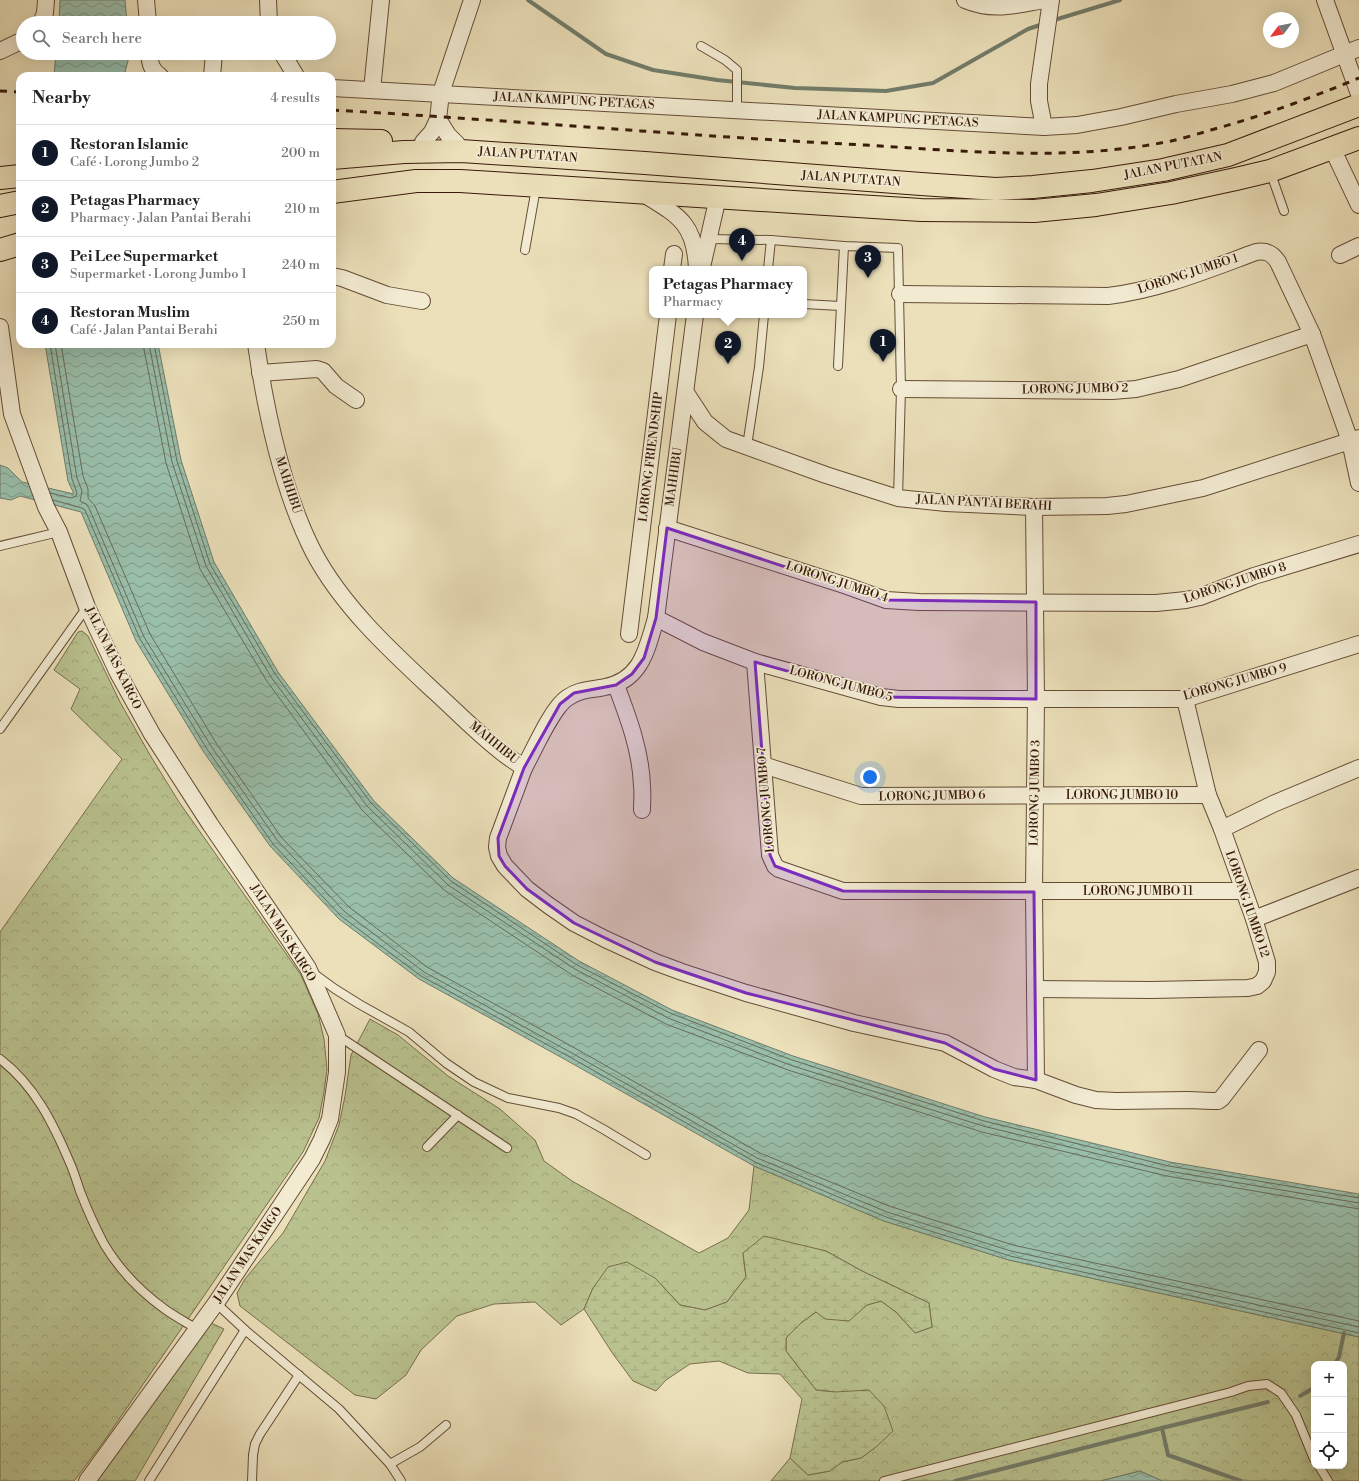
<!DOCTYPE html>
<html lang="en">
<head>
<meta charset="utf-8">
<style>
  :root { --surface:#fff; --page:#f2f2f2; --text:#222; --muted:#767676; --line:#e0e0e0; --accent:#111827 }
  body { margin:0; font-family:"Libre Bodoni",serif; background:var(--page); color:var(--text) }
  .controls { position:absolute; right:12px; bottom:12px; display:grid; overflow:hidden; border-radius:8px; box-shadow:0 4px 16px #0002 }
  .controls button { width:36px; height:36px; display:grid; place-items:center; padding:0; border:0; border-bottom:1px solid var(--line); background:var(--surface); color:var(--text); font:20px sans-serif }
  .compass { position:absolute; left:1263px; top:12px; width:36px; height:36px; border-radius:50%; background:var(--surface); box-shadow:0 4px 16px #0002; rotate:238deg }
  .you { position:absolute; left:870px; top:777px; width:14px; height:14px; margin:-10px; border:3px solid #fff; border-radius:50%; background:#1a73e8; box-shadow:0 0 0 6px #1a73e833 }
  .badge { display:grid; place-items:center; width:26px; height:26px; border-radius:50%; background:var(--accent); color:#fff; font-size:13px; font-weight:700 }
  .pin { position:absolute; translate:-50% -33px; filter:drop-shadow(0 1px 2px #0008) }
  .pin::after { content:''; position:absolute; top:21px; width:14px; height:12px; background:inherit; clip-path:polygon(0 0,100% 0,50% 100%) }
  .popup { position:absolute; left:649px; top:266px; width:158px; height:52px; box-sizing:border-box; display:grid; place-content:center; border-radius:8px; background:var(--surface); filter:drop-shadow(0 1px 3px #0005); font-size:13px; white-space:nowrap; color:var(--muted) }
  .popup b { font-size:15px; color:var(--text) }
  .popup::after { content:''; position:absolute; left:50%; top:100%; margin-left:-8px; border:8px solid transparent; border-top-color:var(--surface) }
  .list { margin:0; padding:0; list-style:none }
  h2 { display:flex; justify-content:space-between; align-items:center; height:52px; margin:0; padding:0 16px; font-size:17px }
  h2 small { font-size:13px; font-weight:400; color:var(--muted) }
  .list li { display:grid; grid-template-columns:26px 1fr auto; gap:12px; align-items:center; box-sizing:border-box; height:56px; padding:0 16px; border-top:1px solid var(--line) }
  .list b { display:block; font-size:15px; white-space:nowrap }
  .list p { margin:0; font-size:13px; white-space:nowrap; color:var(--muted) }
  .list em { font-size:13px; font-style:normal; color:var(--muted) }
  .icon { flex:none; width:22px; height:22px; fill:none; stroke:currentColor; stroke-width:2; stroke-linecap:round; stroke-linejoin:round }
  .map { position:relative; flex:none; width:1359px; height:1481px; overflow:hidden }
  .search { position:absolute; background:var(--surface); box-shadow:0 4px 16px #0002; left:16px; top:16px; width:320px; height:44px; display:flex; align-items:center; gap:10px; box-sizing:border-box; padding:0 14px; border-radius:22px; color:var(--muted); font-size:15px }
  .panel { position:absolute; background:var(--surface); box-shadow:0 4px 16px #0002; left:16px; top:72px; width:320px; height:276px; border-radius:12px }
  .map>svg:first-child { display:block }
</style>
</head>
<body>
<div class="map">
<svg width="1359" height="1481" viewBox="0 0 1359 1481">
  <defs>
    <pattern id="forest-crowns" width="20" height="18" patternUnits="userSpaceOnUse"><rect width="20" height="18" fill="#b9c28f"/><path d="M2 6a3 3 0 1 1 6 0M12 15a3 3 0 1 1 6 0" fill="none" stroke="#a0a67a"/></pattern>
    <pattern id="wetland-marsh" width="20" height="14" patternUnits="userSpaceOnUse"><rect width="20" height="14" fill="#b9c28f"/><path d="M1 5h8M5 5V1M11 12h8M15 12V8" fill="none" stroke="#a0a67a"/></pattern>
    <pattern id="water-waves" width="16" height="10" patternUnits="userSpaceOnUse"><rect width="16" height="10" fill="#99beaa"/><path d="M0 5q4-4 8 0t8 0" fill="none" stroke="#7e9a89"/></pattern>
  </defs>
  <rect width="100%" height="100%" fill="#ebe0ba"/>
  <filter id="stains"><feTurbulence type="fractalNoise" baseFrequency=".005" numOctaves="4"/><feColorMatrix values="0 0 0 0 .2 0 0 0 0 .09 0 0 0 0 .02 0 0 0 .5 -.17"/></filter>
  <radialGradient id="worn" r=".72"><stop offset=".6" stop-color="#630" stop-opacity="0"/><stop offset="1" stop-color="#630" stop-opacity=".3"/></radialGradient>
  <g fill="url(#forest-crowns)" stroke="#786e4c" fill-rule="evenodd">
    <polygon points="82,631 88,636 120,702 150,755 179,802 301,975 318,1014 324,1039 327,1069 324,1092 319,1118 303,1152 104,1441 74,1481 0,1481 0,932 122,759 71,709 80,689 54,670 78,632"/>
    <path d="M370,1019l28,16 50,41 52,33 35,31 9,21 28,20 127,72 29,-15 21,-28 5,-44 130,55 125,39 350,77v144h-197l-22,-10 -39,10h-330l19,-23 18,17 22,-4 12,-9 19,-4 15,-11 -41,-55 -19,-2 -30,-39v-13l15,-15 15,-11 32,9 19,-16 14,-4 15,11 19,21 17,-6 -3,-24 -67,-32 -36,-20 -28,-6 -55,8 3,24 -19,25 -22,8 -25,-5 -25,-27 -62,10 -9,21 -23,16 -26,-23 -41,2 -37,12 -36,34 -15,25 -30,24 -21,-4 -115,-89 -3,-13 8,-14 38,-46 42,-72 14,-36 6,-29 6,-41zM1314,1364h30v102h-30z"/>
    <polygon points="211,1323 224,1329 135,1481 97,1481"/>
  </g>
  <polygon fill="url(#wetland-marsh)" stroke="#786e4c" points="764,1236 826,1251 862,1271 929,1303 932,1327 915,1333 896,1312 881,1301 867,1305 849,1321 825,1319 816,1312 801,1323 786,1338 786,1351 816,1390 835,1392 869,1390 884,1406 893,1431 876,1447 861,1458 842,1462 830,1471 808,1475 790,1458 802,1399 780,1374 748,1373 719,1361 690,1364 666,1380 656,1391 633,1381 613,1354 584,1309 593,1288 608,1267 627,1262 655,1278 680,1305 705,1310 727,1302 746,1277 743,1253"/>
  <g fill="url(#water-waves)" stroke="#727c6a">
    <polygon points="60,0 125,0 127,23 59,23"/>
    <polygon points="56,53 130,53 124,76 54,76"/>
    <polygon points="45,344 158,344 181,460 214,562 278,672 374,801 453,878 579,961 672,1010 793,1056 985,1117 1170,1162 1359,1194 1359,1337 1009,1260 884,1221 754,1166 566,1060 419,979 339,919 270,846 203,751 136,641 81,512 20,496 11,500 0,498 0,465 8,468 22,482 74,494 68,481"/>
    <polygon points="1140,1471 1162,1481 1101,1481"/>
  </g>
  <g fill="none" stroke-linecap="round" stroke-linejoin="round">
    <g stroke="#686c5a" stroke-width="1">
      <polyline points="50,344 72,479 77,493 76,496 71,498 50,493"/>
      <polyline points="55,344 77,478 82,491 80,501 86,504 89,508 144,637 211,746 277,840 345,912 424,972 570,1052 757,1158 887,1212 1011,1251 1359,1327"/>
      <polyline points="61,344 83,476 88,489 88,498 95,506 150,634 216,743 281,837 349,907 427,967 573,1047 760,1153 889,1206 1013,1245 1359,1321"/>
      <polyline points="143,344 166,463 200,569 266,680 362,810 444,890 572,975 666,1024 788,1070 982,1132 1167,1176 1359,1209"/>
      <polyline points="149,344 172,462 206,566 271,677 367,806 448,885 575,969 668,1018 790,1065 983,1126 1168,1171 1359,1203"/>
      <polyline points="154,344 177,461 210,564 275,674 371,803 451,881 577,965 670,1013 792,1060 984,1121 1169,1166 1359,1198"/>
      <polyline points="53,500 82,508 85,510 140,639 207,749 273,844 341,916 421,976 568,1056 755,1162 886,1217 1010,1256 1359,1333"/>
    </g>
    <g stroke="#727c6a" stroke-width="4">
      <polyline points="528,0 606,54 653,70 717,80 795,88 886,91 933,83 1028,29 1043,24"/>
      <polyline points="1051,21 1120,0"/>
      <polyline points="1335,1364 1339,1357 1344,1333"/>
      <polyline points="1300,1396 1314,1388"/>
      <polyline points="1162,1428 1168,1455 1241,1481"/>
      <polyline points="955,1481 1162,1428 1268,1402"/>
    </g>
    <defs>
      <g id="lane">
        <polyline points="701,46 725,60 737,70 737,111"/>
        <polyline points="1270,171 1284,211"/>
        <polyline points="708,239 771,240 844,246 898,248 901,389 898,498"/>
        <polyline points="525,250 536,188"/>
        <polyline points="768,269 771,240"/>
        <polyline points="804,304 840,306"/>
        <polyline points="838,366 844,246"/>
        <polyline points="747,446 759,367 764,315"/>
        <polyline points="0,546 59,532"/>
        <polyline points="0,729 87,607"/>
        <polyline points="313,973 335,989 359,1004 409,1032 446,1063 474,1082 508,1098 559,1108 576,1114 603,1129 646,1155"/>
        <polyline points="337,1035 507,1148"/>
        <path d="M0,1059c35,27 53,64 70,104 4,9 7,19 10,28 7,18 15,36 24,53 15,25 38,49 62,66 10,7 21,13 31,19"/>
        <polyline points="427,1147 458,1115"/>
        <polyline points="216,1303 245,1330 339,1409 390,1464 420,1447 446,1425"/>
        <polyline points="390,1464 401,1481"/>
        <polyline points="1319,1466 1328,1481"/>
        <polyline points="149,1481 245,1330"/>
        <polyline points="252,1481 253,1455 255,1444 260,1434 299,1375"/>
        <polyline points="884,1481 1231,1392 1248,1386 1267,1384 1281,1393 1296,1415 1314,1459"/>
      </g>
      <g id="street">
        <polyline points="146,0 148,23"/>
        <polyline points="268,0 269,23"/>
        <path d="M965,0c28,12 50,5 79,0"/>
        <polyline points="1325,0 1359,94"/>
        <polyline points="41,23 45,13 46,0"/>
        <polyline points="0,51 23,40"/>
        <path d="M149,53c1,10 2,17 11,23"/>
        <polyline points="282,53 296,76"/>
        <polyline points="212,76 214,53"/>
        <polyline points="332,88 1044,127 1077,125 1121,117 1176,104 1232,94 1274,83 1359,48"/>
        <polyline points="372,90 381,0"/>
        <polyline points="438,119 448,135 457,144"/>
        <polyline points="1044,127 1039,101 1039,84 1051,0"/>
        <polyline points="423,142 432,132 438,119 441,93 472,0"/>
        <polyline points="1332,148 1359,205"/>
        <path d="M642,193c37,23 53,30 55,76"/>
        <polyline points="1340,255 1359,246"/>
        <polyline points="702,267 718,197"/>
        <polyline points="672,269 674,254"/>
        <polyline points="332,276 342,278 387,295 422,301"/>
        <path d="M900,294l208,2c51,-6 99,-26 148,-44 10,-2 16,1 22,10l34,72 38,107 9,42"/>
        <polyline points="0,327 12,414 46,507 59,532 87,607 118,673 152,734 210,824 288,938 308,968 337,1035 337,1072 330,1119 322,1139 312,1159 216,1303 87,1481"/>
        <path d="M256,344c10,69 26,147 58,209 29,54 76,97 120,138 22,20 42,41 65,59 8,7 17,12 25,18 10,-18 28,-60 43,-70 12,-9 25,-8 38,-11 37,-7 42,-39 51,-69l39,-303"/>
        <polyline points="260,373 317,369 323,371 336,386 356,400"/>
        <polyline points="901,389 1112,391 1136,389 1179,379 1312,334"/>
        <polyline points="686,393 705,422 726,439 826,475 898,498 946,503 1034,507 1107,506 1126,504 1203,488 1359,438"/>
        <polyline points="1034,507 1036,699 1034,892 1036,1080"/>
        <polyline points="667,528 847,586 886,600 919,602 1156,603 1186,600 1200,597 1254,576 1359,544"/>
        <polyline points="656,618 703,642 755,662 881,697 899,699 1185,699 1359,644"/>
        <polyline points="629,634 668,315"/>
        <polyline points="755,662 770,855 775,866 779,869 843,891 1243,891"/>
        <path d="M616,685c12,32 25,66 26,101 1,8 0,16 0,24"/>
        <polyline points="763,765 861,796 1208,795"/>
        <polyline points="524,768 498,838 497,847 499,856 505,866 527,889 548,905 574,923 605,939 655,962 682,972 746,993 854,1023 945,1043 994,1069 1014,1077 1036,1080 1076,1095 1096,1100 1116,1101 1188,1100 1212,1101 1218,1101 1222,1098 1259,1050"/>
        <polyline points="1222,829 1273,804 1359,768"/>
        <polyline points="1254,919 1359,878"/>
        <polyline points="1035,989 1151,990 1248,988 1257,986 1263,981 1267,972 1267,962 1254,919 1222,829 1208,795 1185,699"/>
      </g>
      <g id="highway">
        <polyline points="332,140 381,141"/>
        <polyline points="332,158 404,152 461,151 645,163 921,184 996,189 1033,187 1092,181 1163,170 1228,155 1359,105"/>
        <polyline points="0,178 20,176"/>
        <polyline points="332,192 416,181 460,181 921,210 1034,211 1096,205 1171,193 1236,179 1270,171 1359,138"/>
        <polyline points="0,206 20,202"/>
        <polyline points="0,250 20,244"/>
      </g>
    </defs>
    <use href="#lane" stroke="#654c35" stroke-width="10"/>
    <use href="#street" stroke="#654c35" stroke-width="18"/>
    <use href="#highway" stroke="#381a09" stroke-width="24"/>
    <use href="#lane" stroke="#f2ebd2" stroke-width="8"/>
    <use href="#street" stroke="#f2ebd2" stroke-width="16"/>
    <use href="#highway" stroke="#ebe0ba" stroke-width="22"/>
    <g stroke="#381a09" stroke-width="3" stroke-dasharray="7 7" stroke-linecap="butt">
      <polyline points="0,91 20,92"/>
      <path d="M332,110c177,10 354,26 532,35 101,6 206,17 307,-4 13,-3 27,-7 40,-11 51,-14 100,-32 148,-52"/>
    </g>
  </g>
  <path fill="#7b2cbf" fill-opacity="0.2" stroke="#7b2cbf" stroke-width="3" stroke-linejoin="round" d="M667,528l219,72 150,2v97l-155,-2 -126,-35 15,193 5,11 68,25 191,1 2,188 -42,-11 -49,-26 -199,-50 -91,-31 -81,-39 -47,-34 -22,-23 -6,-10 -1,-18 26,-70 36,-64 14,-11 42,-8 16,-11 12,-16 12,-40z"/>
  <g text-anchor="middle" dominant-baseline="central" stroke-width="3.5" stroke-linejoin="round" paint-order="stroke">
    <g font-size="12" fill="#381a09" stroke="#f2ebd2">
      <text transform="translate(574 101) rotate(3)">JALAN KAMPUNG PETAGAS</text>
      <text transform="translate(898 119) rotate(3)">JALAN KAMPUNG PETAGAS</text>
      <text transform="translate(528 155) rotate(4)">JALAN PUTATAN</text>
      <text transform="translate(1173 166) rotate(-11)">JALAN PUTATAN</text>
      <text transform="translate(851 179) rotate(4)">JALAN PUTATAN</text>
      <text transform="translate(1188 274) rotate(-18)">LORONG JUMBO 1</text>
      <text transform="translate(1075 389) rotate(-1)">LORONG JUMBO 2</text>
      <text transform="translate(651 457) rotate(-83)">LORONG FRIENDSHIP</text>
      <text transform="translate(674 477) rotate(-82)">MAHHIBU</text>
      <text transform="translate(288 485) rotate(72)">MAHHIBU</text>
      <text transform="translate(984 503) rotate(3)">JALAN PANTAI BERAHI</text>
      <text transform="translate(837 582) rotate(18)">LORONG JUMBO 4</text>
      <text transform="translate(1235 583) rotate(-18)">LORONG JUMBO 8</text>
      <text transform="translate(113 658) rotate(64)">JALAN MAS KARGO</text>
      <text transform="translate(1235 682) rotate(-16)">LORONG JUMBO 9</text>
      <text transform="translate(841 684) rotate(15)">LORONG JUMBO 5</text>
      <text transform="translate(494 743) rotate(39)">MAHHIBU</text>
      <text transform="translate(1035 793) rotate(-89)">LORONG JUMBO 3</text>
      <text x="1122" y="795">LORONG JUMBO 10</text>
      <text transform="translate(932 796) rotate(-1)">LORONG JUMBO 6</text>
      <text transform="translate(766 800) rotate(-95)">LORONG JUMBO 7</text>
      <text x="1138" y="891">LORONG JUMBO 11</text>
      <text transform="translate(1247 904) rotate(71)">LORONG JUMBO 12</text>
      <text transform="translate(283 933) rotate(58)">JALAN MAS KARGO</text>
      <text transform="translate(248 1255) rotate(-56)">JALAN MAS KARGO</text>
    </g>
  </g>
  <rect width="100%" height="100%" filter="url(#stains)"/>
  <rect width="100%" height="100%" fill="url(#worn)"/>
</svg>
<div class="controls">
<button>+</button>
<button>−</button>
<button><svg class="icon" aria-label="locate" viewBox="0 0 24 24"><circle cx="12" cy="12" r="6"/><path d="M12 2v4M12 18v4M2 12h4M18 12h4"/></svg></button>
</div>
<svg class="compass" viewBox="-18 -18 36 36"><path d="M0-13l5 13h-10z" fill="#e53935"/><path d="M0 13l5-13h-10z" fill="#767676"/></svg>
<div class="you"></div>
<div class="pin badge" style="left:883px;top:362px">1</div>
<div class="pin badge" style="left:728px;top:364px">2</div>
<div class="popup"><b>Petagas Pharmacy</b>Pharmacy</div>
<div class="pin badge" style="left:868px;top:278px">3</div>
<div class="pin badge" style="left:742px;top:261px">4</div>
<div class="search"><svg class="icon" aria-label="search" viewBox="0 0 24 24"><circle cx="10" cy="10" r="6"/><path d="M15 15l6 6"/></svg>Search here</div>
<section class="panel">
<h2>Nearby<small>4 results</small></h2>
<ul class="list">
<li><span class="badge">1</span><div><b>Restoran Islamic</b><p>Café · Lorong Jumbo 2</p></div><em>200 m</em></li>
<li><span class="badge">2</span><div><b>Petagas Pharmacy</b><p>Pharmacy · Jalan Pantai Berahi</p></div><em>210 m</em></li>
<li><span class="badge">3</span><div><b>Pei Lee Supermarket</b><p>Supermarket · Lorong Jumbo 1</p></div><em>240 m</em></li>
<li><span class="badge">4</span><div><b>Restoran Muslim</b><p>Café · Jalan Pantai Berahi</p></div><em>250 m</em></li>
</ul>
</section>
</div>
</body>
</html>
